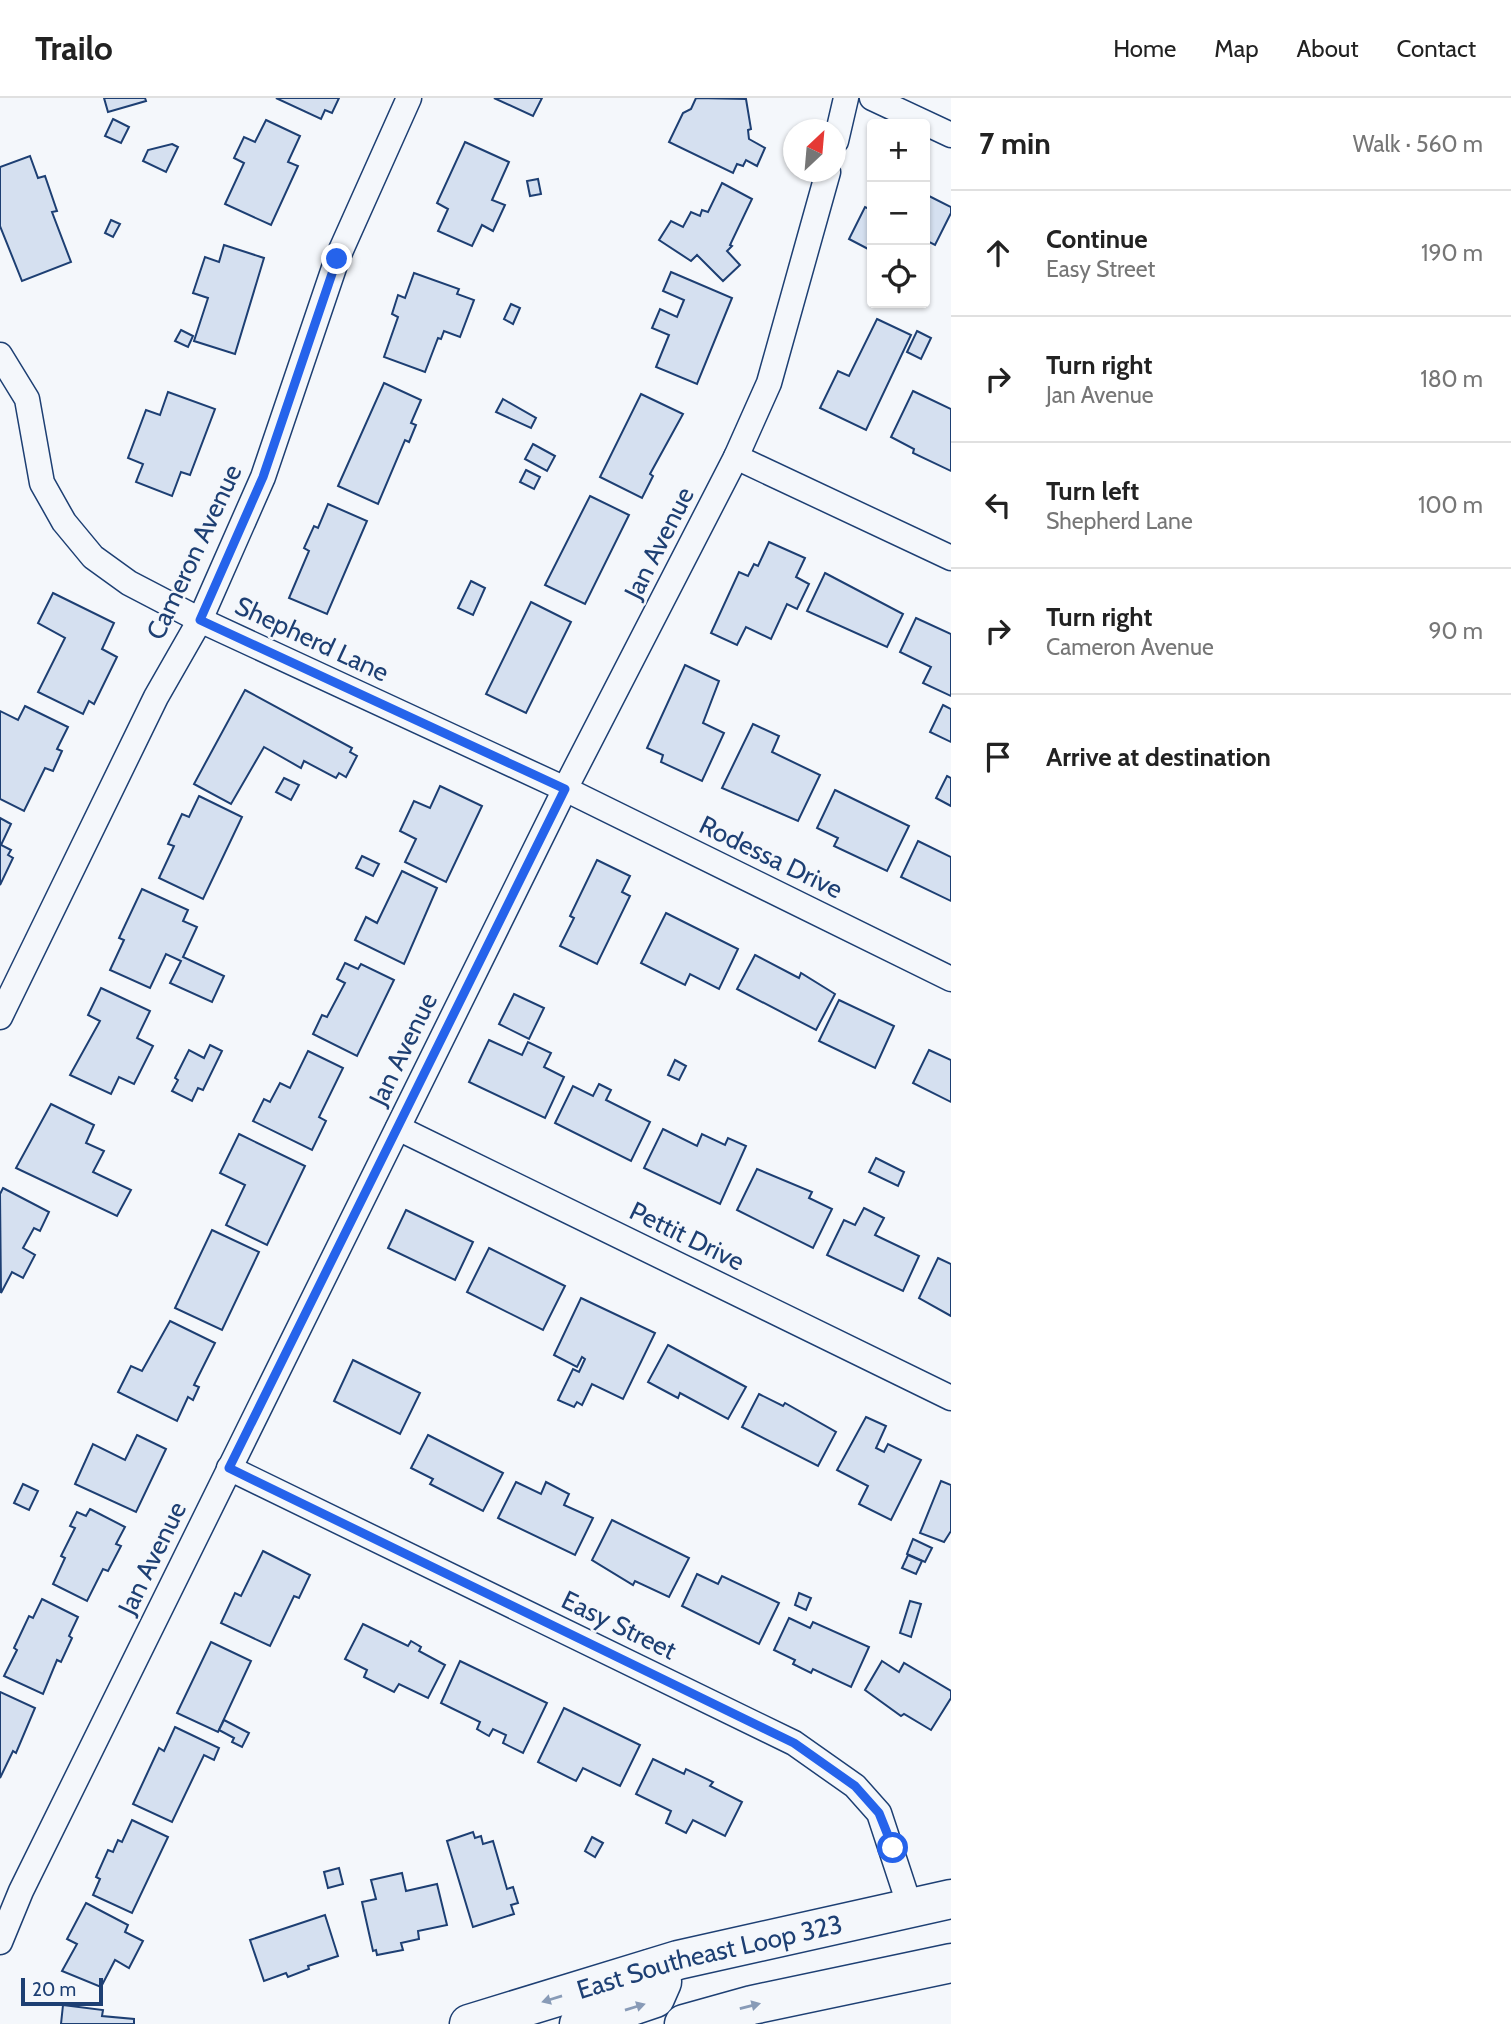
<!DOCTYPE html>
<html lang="en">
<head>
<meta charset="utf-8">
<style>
  :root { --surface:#fff; --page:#f6f6f6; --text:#222; --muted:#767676; --line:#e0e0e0 }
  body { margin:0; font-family:Cabin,sans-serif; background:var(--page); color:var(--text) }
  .controls { position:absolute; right:21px; top:21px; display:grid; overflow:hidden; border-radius:7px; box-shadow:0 2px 5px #0004 }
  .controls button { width:63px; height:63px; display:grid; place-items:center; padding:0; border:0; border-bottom:2px solid var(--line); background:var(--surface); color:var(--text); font:35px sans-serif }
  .compass { position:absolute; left:783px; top:21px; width:63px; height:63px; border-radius:50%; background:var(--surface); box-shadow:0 2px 5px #0004; rotate:26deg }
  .scale { position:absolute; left:21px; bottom:18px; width:82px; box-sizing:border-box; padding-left:7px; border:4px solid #1d3f73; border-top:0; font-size:19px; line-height:24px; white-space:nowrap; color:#1d3f73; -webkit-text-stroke:5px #f4f7fb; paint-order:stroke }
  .stop { position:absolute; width:21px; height:21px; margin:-16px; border:5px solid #2563eb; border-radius:50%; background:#fff }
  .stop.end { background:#2563eb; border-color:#fff; box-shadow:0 2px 7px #0008 }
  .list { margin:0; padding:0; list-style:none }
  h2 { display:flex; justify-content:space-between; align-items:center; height:91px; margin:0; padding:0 28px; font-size:30px }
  h2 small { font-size:23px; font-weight:400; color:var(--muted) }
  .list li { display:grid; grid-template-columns:46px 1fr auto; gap:21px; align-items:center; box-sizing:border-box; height:126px; padding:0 28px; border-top:2px solid var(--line) }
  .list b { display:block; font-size:26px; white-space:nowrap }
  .list p { margin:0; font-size:23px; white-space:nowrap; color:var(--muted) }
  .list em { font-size:23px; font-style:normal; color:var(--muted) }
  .icon { flex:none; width:38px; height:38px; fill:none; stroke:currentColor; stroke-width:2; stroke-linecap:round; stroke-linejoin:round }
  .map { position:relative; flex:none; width:951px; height:1926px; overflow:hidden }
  header { display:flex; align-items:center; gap:42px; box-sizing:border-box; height:98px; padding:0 35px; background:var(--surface); border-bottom:2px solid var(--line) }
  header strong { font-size:33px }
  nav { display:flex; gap:38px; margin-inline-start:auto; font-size:24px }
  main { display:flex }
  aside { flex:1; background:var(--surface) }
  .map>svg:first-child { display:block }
</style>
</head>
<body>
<header>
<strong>Trailo</strong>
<nav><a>Home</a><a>Map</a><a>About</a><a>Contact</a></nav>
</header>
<main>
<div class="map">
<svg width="951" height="1926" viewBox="0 0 951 1926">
  <rect width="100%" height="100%" fill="#f4f7fb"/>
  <g fill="#d5e0f0" stroke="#1d3f73" stroke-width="2">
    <polygon points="104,0 145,0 146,3 108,14"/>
    <polygon points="276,0 339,0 332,15 325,12 321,21"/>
    <polygon points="494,0 542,0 533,18"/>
    <polygon points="696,0 746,1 751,31 748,32 749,41 765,50 757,68 746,62 743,68 737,66 733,75 669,44 683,15 691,11"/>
    <polygon points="113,21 129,29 121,45 105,38"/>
    <polygon points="266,22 300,38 288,64 298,68 271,127 225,106 244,65 234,60 244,39 255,44"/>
    <polygon points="465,44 509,64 492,102 505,107 493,133 482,127 472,148 438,133 448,111 437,105"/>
    <polygon points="172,46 178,49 166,74 143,63 148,52"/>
    <polygon points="30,58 38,80 45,78 57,113 52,114 71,164 22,183 0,128 0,69"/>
    <polygon points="538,81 541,96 530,98 527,83"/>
    <polygon points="722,85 752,101 730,147 732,148 727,153 740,167 723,183 697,157 691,163 659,142 671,123 683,129 691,114 700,118 702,112 708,114"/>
    <polygon points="925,96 951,109 951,115 935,147 925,142"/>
    <polygon points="872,104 872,153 849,141 865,109 869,111"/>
    <polygon points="111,122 120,126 113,139 105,135"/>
    <polygon points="224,147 264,160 235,256 194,243 208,200 193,195 205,159 219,164"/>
    <polygon points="671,174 732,200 697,286 656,269 669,237 652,230 660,211 677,219 684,202 663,193"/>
    <polygon points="414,175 459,191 457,196 474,202 460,239 444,233 441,241 438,240 425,274 384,259 398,219 392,216 398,197 405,200"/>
    <polygon points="511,206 520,210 513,226 504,221"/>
    <polygon points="877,221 911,237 866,332 820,310 838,273 849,278"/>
    <polygon points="181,232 193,238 188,249 175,243"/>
    <polygon points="917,233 931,240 921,261 907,254"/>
    <polygon points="384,285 421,302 411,325 416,327 409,344 405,342 378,406 338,388"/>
    <polygon points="913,293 951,311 951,373 913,355 914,351 891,339"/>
    <polygon points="168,294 215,311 190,377 181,374 172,398 136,384 143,366 128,360 146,312 160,317"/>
    <polygon points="641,296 683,316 650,376 653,378 642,400 600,379"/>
    <polygon points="503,301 536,320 531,330 496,314"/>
    <polygon points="533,346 555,358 547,373 525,361"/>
    <polygon points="526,372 540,379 534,391 520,384"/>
    <polygon points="590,398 629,417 585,506 545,487"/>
    <polygon points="328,406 367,423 327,516 289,500 309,453 304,450 314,428 318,430"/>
    <polygon points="769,444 805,460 796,479 809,486 797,511 787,506 771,541 746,529 737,547 711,535 739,474 748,478 754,466 758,468"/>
    <polygon points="825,475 903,516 887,549 807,513"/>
    <polygon points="471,483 485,490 473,517 458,510"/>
    <polygon points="53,495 114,525 102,551 117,559 94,606 89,603 83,616 38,594 65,540 38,525"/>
    <polygon points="531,504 571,524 526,615 486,596"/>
    <polygon points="916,520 951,536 951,598 923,585 931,569 900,554"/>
    <polygon points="685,567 719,583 703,625 724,635 702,683 661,664 663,657 647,650"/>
    <polygon points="245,592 352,650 350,654 357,658 346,679 339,675 336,680 304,663 301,670 264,649 231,706 194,686"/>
    <polygon points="943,607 951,611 951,644 930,634"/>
    <polygon points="25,608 68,629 57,651 62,653 53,673 45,670 24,713 0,701 0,613 18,622"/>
    <polygon points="753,626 779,638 772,654 820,677 798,723 722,690"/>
    <polygon points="947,678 951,680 951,708 936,700"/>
    <polygon points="284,680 299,687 291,702 276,694"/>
    <polygon points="440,688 482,708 446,784 405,764 416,741 400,733 414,703 430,710"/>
    <polygon points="835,692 909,728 887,773 834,748 838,740 817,730"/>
    <polygon points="199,698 242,719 203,801 159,780 174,748 168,746 182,716 189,719"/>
    <polygon points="0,720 11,726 1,747 11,752 8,757 13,760 0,787"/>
    <polygon points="918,743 951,759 951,803 901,779"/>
    <polygon points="362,758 379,766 373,778 356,770"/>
    <polygon points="597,762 630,778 622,794 630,798 597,866 560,848 574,820 570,818"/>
    <polygon points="402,773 437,790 404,866 355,842 366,819 377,825"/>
    <polygon points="142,791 188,812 183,823 197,829 183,859 224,878 212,904 170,885 181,863 166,856 150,890 110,872 124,842 119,840"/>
    <polygon points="666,815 738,851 719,891 690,876 685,887 641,865"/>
    <polygon points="755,857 799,880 801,875 835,896 816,932 737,891"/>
    <polygon points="345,865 358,871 361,866 394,882 357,958 313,936 322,917 327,919 345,885 337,881"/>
    <polygon points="101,890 150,913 137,940 153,948 134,986 119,979 111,996 70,977 100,923 88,917"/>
    <polygon points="514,896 544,910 529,941 499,926"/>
    <polygon points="839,902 894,928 875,970 819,943"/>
    <polygon points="489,942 522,957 528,944 551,955 544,969 564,979 545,1020 469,984"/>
    <polygon points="210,947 222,953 203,992 198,990 192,1003 172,993 178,982 175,980 189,952 204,960"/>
    <polygon points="929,952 951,962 951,1004 913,985"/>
    <polygon points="308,953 343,970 319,1019 326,1023 312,1052 253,1023 264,1001 270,1004 280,985 290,990"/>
    <polygon points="675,962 686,968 679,982 668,977"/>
    <polygon points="599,986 611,992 606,1002 650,1024 631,1063 555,1025 573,988 593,998"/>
    <polygon points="51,1006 94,1027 86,1045 104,1053 93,1074 131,1092 117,1118 16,1070"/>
    <polygon points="663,1031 697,1048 702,1036 725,1047 728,1040 746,1048 720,1106 644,1070"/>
    <polygon points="239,1036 305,1068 267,1147 226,1127 245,1087 220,1075"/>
    <polygon points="876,1060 904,1074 898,1088 869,1074"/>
    <polygon points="757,1071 812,1094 809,1100 832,1111 813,1150 737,1112"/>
    <polygon points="3,1090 49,1114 40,1133 34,1130 23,1150 35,1157 23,1180 12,1174 1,1195 0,1096"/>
    <polygon points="864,1110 884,1120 875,1137 919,1158 903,1193 827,1157 844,1122 855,1127"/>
    <polygon points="406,1112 473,1144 455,1182 388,1150"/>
    <polygon points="212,1132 259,1154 222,1232 175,1210"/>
    <polygon points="489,1150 565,1188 543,1232 467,1194"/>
    <polygon points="938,1160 951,1166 951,1218 919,1200"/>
    <polygon points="581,1200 655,1235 623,1301 592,1286 582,1307 577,1304 574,1309 558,1302 573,1271 579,1274 585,1261 582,1259 577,1269 554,1257"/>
    <polygon points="170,1223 215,1245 194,1287 199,1289 193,1302 188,1299 177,1323 118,1294 131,1268 142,1273"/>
    <polygon points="668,1247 746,1289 728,1321 680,1295 678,1300 648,1284"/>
    <polygon points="353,1262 420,1295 400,1336 334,1303"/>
    <polygon points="759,1296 783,1308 785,1305 836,1334 818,1368 742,1329"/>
    <polygon points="866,1319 886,1328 876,1350 884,1354 888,1346 921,1362 891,1422 859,1406 868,1388 837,1372"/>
    <polygon points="137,1337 166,1351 136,1414 75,1386 93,1346 125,1362"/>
    <polygon points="428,1337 503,1375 483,1413 430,1386 433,1381 411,1370"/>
    <polygon points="941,1383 951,1387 951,1433 944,1444 920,1435"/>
    <polygon points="516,1384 541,1396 546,1384 569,1396 564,1407 593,1420 575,1457 498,1420"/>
    <polygon points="23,1386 38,1393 29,1412 14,1405"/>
    <polygon points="90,1411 125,1429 116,1446 121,1448 108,1473 103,1471 87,1503 53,1486 65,1460 61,1458 75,1430 70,1428 77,1414 86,1418"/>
    <polygon points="612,1422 689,1460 669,1499 635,1483 633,1487 592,1462"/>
    <polygon points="913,1441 932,1450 925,1464 907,1456"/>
    <polygon points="263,1453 310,1477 299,1500 294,1498 270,1548 221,1525 235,1495 241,1498"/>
    <polygon points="908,1457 922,1463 916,1476 902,1470"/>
    <polygon points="697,1476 718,1486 722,1478 779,1505 759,1546 682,1508"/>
    <polygon points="799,1495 811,1500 806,1512 795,1507"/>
    <polygon points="42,1501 78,1519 69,1538 72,1540 61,1564 57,1562 43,1596 4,1578 17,1552 14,1550 29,1518 33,1520"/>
    <polygon points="910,1503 921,1506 911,1539 900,1535"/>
    <polygon points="789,1520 810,1530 813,1524 869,1549 851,1589 813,1571 811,1575 793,1566 795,1562 774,1552"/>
    <polygon points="363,1526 408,1548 411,1543 421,1549 419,1553 445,1567 428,1600 399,1586 394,1594 364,1579 367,1572 345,1561"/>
    <polygon points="211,1544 251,1563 218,1634 177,1615"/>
    <polygon points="460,1563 547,1605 523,1655 503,1645 506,1637 493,1631 489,1638 477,1631 480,1624 441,1605"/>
    <polygon points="882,1563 899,1574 904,1565 951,1593 951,1600 931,1632 904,1616 901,1618 865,1592"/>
    <polygon points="0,1594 35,1610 16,1655 13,1653 0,1680"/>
    <polygon points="564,1610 640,1647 620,1688 583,1670 576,1683 538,1664"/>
    <polygon points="224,1622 249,1635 242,1649 232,1644 234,1640 219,1632"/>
    <polygon points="175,1629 219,1650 214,1662 204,1657 172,1724 133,1706 159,1650 164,1653"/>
    <polygon points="653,1661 684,1676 686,1671 713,1684 710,1688 742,1704 725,1738 693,1722 686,1735 666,1725 671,1713 636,1696"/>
    <polygon points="132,1722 168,1739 132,1815 93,1797 100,1781 96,1779 108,1752 113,1754 118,1742 122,1744"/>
    <polygon points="473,1734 475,1740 481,1738 483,1746 493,1743 507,1791 513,1789 518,1805 511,1807 514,1816 473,1829 447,1743"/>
    <polygon points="592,1739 603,1745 595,1759 585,1753"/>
    <polygon points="339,1770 343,1786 328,1790 324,1774"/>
    <polygon points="402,1775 406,1793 437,1786 447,1827 418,1833 419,1841 401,1845 403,1852 377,1857 376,1852 373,1853 362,1804 376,1801 371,1782"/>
    <polygon points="86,1805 128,1827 125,1834 143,1843 129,1870 115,1862 101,1889 62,1873 77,1846 67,1841"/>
    <polygon points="325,1817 338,1858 308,1868 309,1871 288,1879 286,1875 264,1883 250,1842"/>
    <polygon points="63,1907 103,1912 102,1918 134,1921 134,1926 61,1926"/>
  </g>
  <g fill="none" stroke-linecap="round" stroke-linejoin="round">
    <defs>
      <g id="minor">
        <polyline points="872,0 951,37"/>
        <polyline points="836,43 846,0"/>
        <polyline points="0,257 27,301 42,385 64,424 93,459 129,485 200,522 565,691 951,881"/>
        <polyline points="736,359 951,460"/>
        <polyline points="0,919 156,599 200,522 263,379 337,161 409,0"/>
        <polyline points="398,1030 951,1300"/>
        <polyline points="229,1370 794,1645 855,1688 879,1715 910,1809"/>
        <polyline points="0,1844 21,1793 565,691 736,359 769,285 828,74"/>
      </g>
      <g id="trunk">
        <path id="s1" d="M469,1926l209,-64 273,-61"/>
        <polyline points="579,1926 655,1900 662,1884 650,1871"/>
        <polyline points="684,1926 752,1907 951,1865"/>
      </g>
    </defs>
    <use href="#minor" stroke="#1d3f73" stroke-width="27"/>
    <use href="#trunk" stroke="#1d3f73" stroke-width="41"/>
    <use href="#minor" stroke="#f4f7fb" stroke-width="24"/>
    <use href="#trunk" stroke="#f4f7fb" stroke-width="38"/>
  </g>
  <defs><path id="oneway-solid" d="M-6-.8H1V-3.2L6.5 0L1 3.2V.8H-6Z" transform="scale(1.75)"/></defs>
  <g fill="#889bb7">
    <use href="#oneway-solid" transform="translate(552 1901) rotate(163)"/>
    <use href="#oneway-solid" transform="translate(750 1908) rotate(-14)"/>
    <use href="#oneway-solid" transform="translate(635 1909) rotate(-17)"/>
  </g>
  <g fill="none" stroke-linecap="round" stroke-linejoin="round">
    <polyline stroke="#2563eb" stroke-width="9" points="337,161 263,379 200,522 565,691 229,1370 794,1645 855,1688 879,1715 893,1750"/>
  </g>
  <g text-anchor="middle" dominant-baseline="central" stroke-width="5" stroke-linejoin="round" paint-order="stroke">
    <g font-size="26" fill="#1d3f73" stroke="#f4f7fb">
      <text transform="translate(659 445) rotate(-63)">Jan Avenue</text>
      <text transform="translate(194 454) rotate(-65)">Cameron Avenue</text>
      <text transform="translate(312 541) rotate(25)">Shepherd Lane</text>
      <text transform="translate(771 759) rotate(26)">Rodessa Drive</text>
      <text transform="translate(403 951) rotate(-64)">Jan Avenue</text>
      <text transform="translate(687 1138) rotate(26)">Pettit Drive</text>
      <text transform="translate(152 1460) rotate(-64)">Jan Avenue</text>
      <text transform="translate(619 1527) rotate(26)">Easy Street</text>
      <text stroke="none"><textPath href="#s1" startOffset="250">East Southeast Loop 323</textPath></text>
    </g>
  </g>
</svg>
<div class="controls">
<button>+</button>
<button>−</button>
<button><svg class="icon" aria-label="locate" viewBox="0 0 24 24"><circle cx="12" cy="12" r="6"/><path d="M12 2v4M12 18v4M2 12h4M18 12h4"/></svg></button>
</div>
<svg class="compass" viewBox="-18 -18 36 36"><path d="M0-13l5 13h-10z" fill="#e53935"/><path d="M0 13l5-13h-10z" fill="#767676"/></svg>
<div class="scale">20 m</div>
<div class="stop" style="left:893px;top:1750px"></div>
<div class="stop end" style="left:337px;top:161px"></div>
</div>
<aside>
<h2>7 min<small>Walk · 560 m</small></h2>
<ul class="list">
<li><svg class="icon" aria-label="ahead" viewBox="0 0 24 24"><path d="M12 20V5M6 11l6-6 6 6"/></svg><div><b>Continue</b><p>Easy Street</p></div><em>190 m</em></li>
<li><svg class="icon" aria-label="right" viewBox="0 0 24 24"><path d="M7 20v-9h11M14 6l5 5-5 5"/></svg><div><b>Turn right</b><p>Jan Avenue</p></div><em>180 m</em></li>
<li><svg class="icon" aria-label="left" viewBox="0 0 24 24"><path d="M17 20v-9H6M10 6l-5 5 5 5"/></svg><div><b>Turn left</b><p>Shepherd Lane</p></div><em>100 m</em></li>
<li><svg class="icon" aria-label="right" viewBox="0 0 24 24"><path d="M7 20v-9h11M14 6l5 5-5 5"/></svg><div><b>Turn right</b><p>Cameron Avenue</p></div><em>90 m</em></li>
<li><svg class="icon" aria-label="arrive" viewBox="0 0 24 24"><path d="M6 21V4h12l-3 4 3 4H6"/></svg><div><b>Arrive at destination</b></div></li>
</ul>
</aside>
</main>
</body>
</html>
